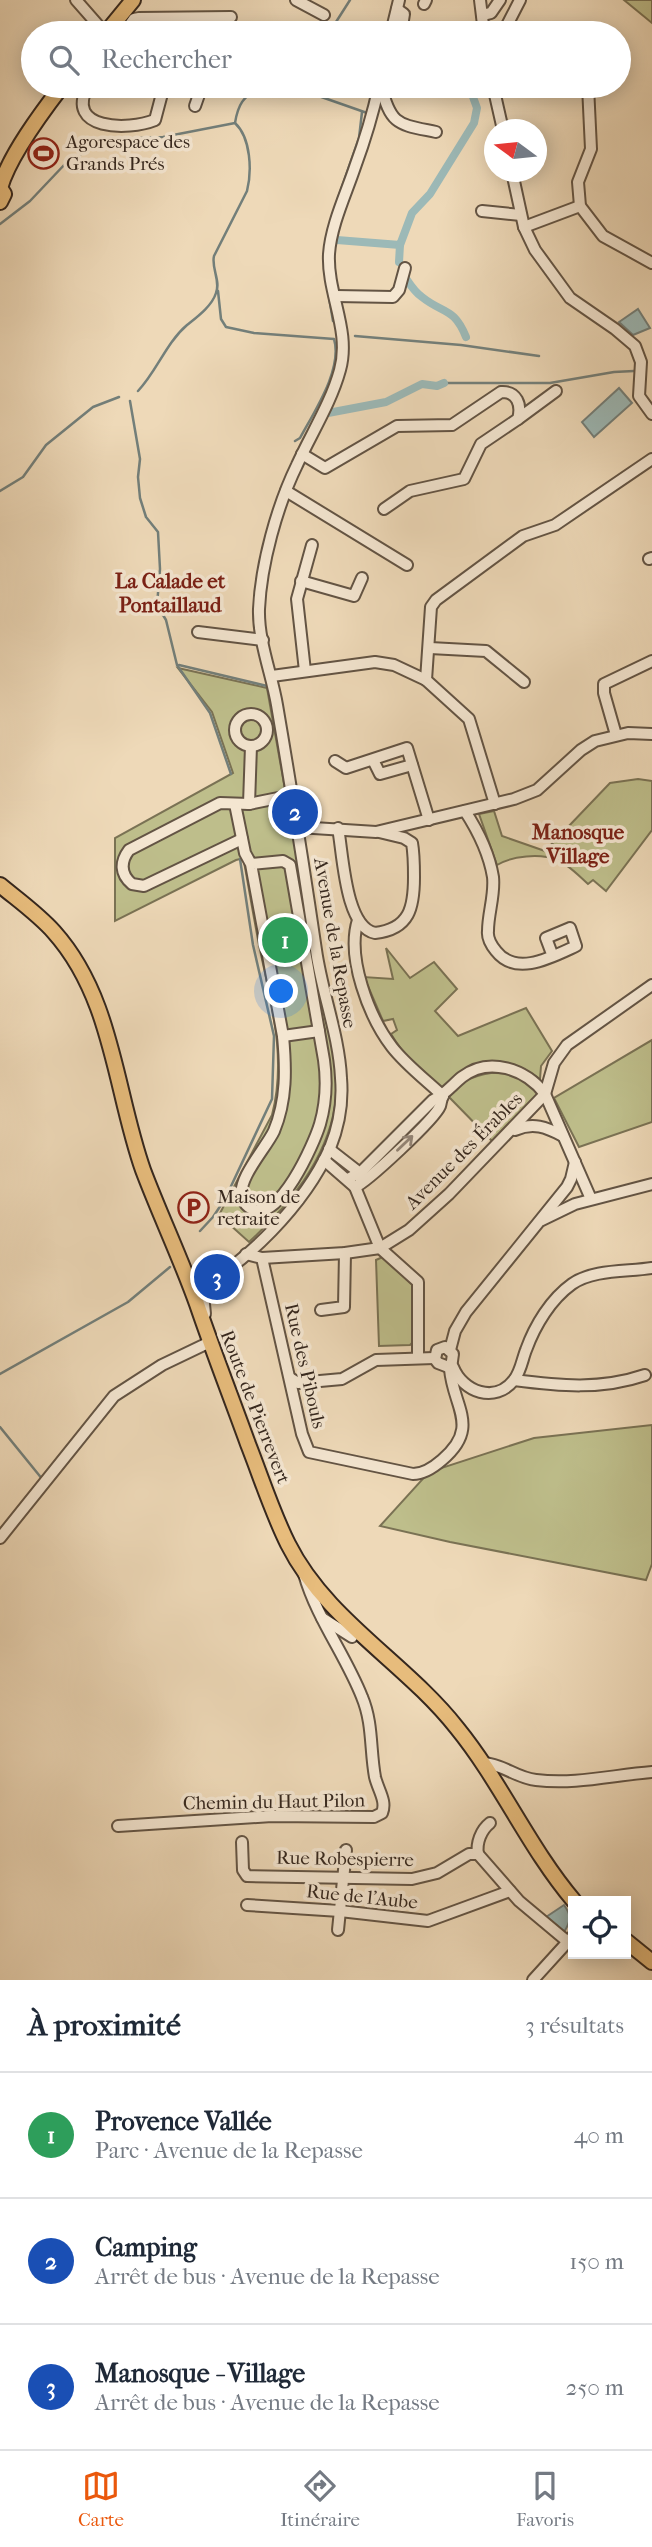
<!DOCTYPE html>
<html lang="fr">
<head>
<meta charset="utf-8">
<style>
  :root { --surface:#fff; --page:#f6f6f7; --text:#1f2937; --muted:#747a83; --line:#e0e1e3; --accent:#ea580c }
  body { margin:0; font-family:"IM FELL French Canon",serif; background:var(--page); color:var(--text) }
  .controls { position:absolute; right:21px; bottom:21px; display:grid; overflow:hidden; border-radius:0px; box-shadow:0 4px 18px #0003 }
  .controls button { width:63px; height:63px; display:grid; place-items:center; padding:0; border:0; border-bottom:2px solid var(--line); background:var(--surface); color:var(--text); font:35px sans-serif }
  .compass { position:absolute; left:484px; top:119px; width:63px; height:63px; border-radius:50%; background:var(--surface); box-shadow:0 4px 18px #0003; rotate:285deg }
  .you { position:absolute; left:282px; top:992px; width:24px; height:24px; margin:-18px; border:5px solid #fff; border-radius:50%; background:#1a73e8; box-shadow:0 0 0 10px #1a73e833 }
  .badge { display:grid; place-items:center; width:46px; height:46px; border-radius:50%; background:var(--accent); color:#fff; font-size:23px; font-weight:700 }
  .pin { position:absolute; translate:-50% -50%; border:4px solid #fff; box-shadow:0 2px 7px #0006 }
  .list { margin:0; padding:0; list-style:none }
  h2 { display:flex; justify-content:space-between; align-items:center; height:91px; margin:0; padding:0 28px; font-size:30px }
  h2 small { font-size:23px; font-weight:400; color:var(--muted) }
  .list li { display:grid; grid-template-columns:46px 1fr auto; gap:21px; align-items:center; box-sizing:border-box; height:126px; padding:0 28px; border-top:2px solid var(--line) }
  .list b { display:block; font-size:26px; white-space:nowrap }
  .list p { margin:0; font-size:23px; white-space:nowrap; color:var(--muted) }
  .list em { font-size:23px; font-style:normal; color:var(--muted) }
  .icon { flex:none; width:38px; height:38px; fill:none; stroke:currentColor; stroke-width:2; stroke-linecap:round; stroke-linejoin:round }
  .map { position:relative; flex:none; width:652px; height:1980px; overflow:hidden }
  .search { position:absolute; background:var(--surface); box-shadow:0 4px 18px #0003; left:21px; right:21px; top:21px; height:77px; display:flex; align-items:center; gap:18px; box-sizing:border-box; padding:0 24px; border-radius:38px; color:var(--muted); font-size:26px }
  .sheet { height:469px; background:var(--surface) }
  nav { display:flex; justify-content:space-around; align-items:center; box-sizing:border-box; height:98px; border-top:2px solid var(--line); background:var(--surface); font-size:19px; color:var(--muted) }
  nav a { display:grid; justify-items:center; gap:4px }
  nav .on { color:var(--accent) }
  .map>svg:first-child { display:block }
</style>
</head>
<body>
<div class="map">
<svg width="652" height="1980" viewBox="0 0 652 1980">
  <rect width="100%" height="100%" fill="#eed9b8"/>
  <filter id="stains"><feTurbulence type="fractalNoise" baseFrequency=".00286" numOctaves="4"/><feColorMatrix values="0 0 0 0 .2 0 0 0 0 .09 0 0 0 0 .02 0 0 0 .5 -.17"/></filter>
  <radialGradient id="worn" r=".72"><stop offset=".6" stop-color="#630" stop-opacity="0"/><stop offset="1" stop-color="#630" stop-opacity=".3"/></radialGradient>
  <g fill="#bebe8b" stroke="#7a7254" stroke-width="2">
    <polygon points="624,0 652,0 652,23"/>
    <polygon points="45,140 56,148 41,166 31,158"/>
    <path d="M178,668l89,20c18,99 35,199 52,298 7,39 23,79 16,120 -9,55 -46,99 -86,136l-30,-27 53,-100c14,-53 1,-104 -10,-156 -7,-32 -12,-65 -18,-97l-4,-3 -4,1 -121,61v-83l118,-65 -21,-61z"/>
    <path d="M638,779l14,2v49l-46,61 -13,-11 -5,4c-9,-8 -20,-20 -31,-24 -17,-7 -45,-4 -60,5l-18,-51 15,-3 8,25 43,15 65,-68z"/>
    <path d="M386,948l24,30 24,-16 23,27 -22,22 23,25 68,-28 26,43 -11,15 -1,13c-45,-31 -58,-16 -98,10 -20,-16 -38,-33 -51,-55l6,-4 -4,-11 -10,2 -19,-44 29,2z"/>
    <polygon points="652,1040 652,1122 579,1147 554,1098"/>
    <path d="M491,1073c24,-1 30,4 48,19l-1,5 -45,45 -44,-45c10,-16 24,-21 42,-24z"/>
    <polygon points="385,1256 414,1284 414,1341 410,1345 379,1346 376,1260"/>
    <polygon points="652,1425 652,1564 646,1580 450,1542 380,1526 429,1472 534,1438"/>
  </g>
  <g fill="#9cb9b7" stroke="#737f7a" stroke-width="2">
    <polygon points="638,309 650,328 633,335 619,322"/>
    <polygon points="619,388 632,403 594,437 582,422"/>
    <path d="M564,1905c8,11 7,16 0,27l-18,-15z"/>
  </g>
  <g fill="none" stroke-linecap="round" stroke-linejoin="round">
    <g stroke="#737f7a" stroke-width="2.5">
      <polyline points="329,33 350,0"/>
      <polyline points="290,86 370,114"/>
      <polyline points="336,204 359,138 362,112"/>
      <path d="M0,224l30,-23 36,-38 29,-17 22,-7 46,-2 72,-14c3,-19 8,-25 24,-37"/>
      <polyline points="326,279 333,321"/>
      <path d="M218,291l3,28 5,8 28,6 80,6c9,30 -20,73 -34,99l-5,3"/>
      <polyline points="355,336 461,345 539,356"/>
      <polyline points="444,383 550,383 614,372 634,371"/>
      <path d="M138,391c19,-20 28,-48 49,-66 10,-8 25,-19 29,-32 5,-12 -5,-25 -2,-37l33,-65c5,-20 4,-53 -12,-68"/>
      <polyline points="130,401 140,459 138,477 140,498 146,517 158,532 160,569 157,605 166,620 177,665 210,713 231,774"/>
      <polyline points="0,491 23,477 46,445 93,407 119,397"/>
      <polyline points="179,665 267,686"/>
      <polyline points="200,1231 213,1217 225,1199 272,1099 274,1036 253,945 240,859"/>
      <polyline points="0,1374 128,1302 170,1267"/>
      <polyline points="0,1427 43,1480"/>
    </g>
    <g stroke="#9cb9b7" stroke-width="8">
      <polyline points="337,240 400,245 412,213 430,194 474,123 477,108 469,86"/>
      <polyline points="399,262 400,245"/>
      <path d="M407,280c4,6 9,13 15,17 21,17 32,10 44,40"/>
      <polyline points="328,413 386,402 422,384 437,386 444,383"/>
    </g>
    <defs>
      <g id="minor">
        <polyline points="76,0 105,33"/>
        <polyline points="296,0 324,15"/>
        <polyline points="480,0 484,33"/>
        <polyline points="424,4 426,0"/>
        <polyline points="397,9 404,14 401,33"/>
        <polyline points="482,15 491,13 500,0"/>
        <polyline points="124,33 134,19 139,18 231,17"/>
        <polyline points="391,33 399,0"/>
        <polyline points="503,33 520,0"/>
        <path d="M88,86c-24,44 40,45 67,34l9,-34"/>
        <path d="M381,86c10,40 17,38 55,46"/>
        <polyline points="493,86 503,130"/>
        <polyline points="588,86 591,149 578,182 580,206 603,236 652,263"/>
        <polyline points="195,106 202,86"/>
        <polyline points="512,172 524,227 535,250 570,298 615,329 635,346 641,362 639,396 652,414"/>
        <polyline points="482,211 521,215"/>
        <polyline points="524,227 580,206"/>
        <polyline points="336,296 393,297 399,290 405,268"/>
        <polyline points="518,419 556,391"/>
        <path d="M302,454l23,14 72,-42 55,-1 49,-33c16,-1 21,13 17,27l-37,25 -17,35 -54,12 -26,18"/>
        <polyline points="286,491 407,565"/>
        <polyline points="649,559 652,558"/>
        <polyline points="301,581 354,596 362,578"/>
        <polyline points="198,632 263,640"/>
        <polyline points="430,648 486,651 524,682"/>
        <polyline points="305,671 297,599 312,545"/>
        <polyline points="272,676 375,662 394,665 426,680"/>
        <circle cx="251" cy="730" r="16"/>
        <polyline points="616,735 604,693 604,684 652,661"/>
        <polyline points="373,760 380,774 412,765"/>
        <polyline points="335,761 346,768 407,748 429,820"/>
        <path d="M235,804l10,49 6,11 32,172c3,32 4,64 -9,95 -8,17 -37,48 -32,66 2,6 5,10 10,12 27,14 62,-65 68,-85 6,-21 7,-43 4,-64l-34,-195 -7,-4 -32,3"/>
        <polyline points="249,804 251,746"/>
        <polyline points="495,804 469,719 426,680 431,607 436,600 523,536 555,525 652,459"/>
        <path d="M465,811c13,20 24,42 28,66 2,18 -5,36 -5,54 -1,8 3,14 8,20 20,26 56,6 80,-5l-6,-18 -24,10 6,16 2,1"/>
        <polyline points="298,827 376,832 514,799 537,790 581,750 595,741 628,733 652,734"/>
        <path d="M338,828c5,26 7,99 37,105 35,-4 39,-26 39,-56 0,-11 0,-23 -2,-34l-8,-5 -25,-6"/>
        <path d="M242,839l-98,47 -12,-2c-12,-10 -12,-22 -3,-34l91,-47 29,1 44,-9"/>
        <path d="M358,920c-12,37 11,97 34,127 14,18 34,33 51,49"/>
        <polyline points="283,1036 319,1031"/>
        <path d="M515,1130c18,-8 31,-3 48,6"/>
        <polyline points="329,1149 356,1170 360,1178"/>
        <polyline points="324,1160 355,1187 380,1248 418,1282 418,1358"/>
        <path d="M348,1179l14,-8 71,-71c12,-5 19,-15 29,-23 27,-21 64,-8 83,17l46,105"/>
        <path d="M355,1187c12,-5 80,-68 85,-81 1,-3 1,-7 3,-10"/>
        <polyline points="542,1220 575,1204 652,1184"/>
        <polyline points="246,1254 262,1258 345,1253 380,1248 409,1230 449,1194 545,1094 554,1063 567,1045 652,985"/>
        <path d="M262,1258l40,176 7,18 104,22c11,0 21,-7 29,-14 39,-33 11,-53 8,-91"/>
        <path d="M192,1291c54,-26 113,-87 138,-143 9,-22 13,-46 11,-70 -2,-43 -19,-85 -25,-128 -12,-82 -25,-163 -39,-245 -5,-30 -19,-64 -18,-96 2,-45 18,-103 38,-144 14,-31 34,-62 43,-95 11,-40 -13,-76 -11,-116 2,-29 17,-60 26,-87 10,-27 18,-54 24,-81"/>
        <polyline points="203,1294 205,1314"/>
        <polyline points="321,1310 344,1307 345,1253"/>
        <polygon points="445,1347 453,1354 451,1368 438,1363 435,1359 437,1350"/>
        <polyline points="450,1350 455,1331 466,1312 567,1187 571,1179 575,1162"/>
        <path d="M453,1367c10,25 42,37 61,13 7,-9 8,-20 12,-30 9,-25 25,-51 46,-66 21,-15 56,-12 80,-16"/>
        <polyline points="290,1378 298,1383 342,1379 376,1360 434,1358"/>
        <path d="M514,1380c46,6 87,10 131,-5"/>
        <polyline points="0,1538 114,1396 162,1365 210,1342 209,1336"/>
        <polyline points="322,1618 352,1637"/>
        <path d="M484,1763c19,1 32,15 52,17 39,5 77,-5 116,-8"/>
        <path d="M118,1826l154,-10 102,1 8,-4c5,-12 -4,-23 -7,-36 -5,-27 -2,-54 -13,-80 -17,-43 -45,-78 -58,-123"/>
        <polyline points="242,1842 243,1870 247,1876 412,1879 437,1873 469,1854 478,1854 519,1901 568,1942"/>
        <path d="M478,1854c-2,-11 3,-24 12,-31"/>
        <polyline points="247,1905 340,1911 428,1921 510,1891"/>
        <polyline points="338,1930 346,1850"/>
        <polyline points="533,1980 573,1936"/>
      </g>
      <g id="major">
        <polyline points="106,33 133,0"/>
        <path d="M0,188c9,-32 42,-76 62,-102"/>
        <polyline points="0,188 4,194 0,202"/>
        <path d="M0,885c18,15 38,29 54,47 59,66 61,159 89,238 17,45 38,89 54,134 16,47 34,93 51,140 13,33 24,68 40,100 38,76 117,118 169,184 44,54 72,120 117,173"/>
        <polyline points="626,1941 652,1962"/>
      </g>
    </defs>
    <use href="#minor" stroke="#635444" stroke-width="14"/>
    <use href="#major" stroke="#35271e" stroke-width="18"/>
    <use href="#minor" stroke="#f4e6d1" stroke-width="10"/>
    <use href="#major" stroke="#e7bc7c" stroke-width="14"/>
  </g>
  <defs><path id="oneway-shaft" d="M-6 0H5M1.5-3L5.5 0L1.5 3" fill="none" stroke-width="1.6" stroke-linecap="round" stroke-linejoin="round" transform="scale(1.75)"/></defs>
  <use stroke="#948678" href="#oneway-shaft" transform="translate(405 1143) rotate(-44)"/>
  <defs>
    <symbol id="stadium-ring" viewBox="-11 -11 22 22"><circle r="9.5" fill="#f4e6d1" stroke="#8f2418" stroke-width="1.5"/><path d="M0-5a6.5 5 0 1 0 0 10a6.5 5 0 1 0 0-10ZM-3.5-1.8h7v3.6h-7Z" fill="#8f2418"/></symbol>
    <symbol id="parking-ring" viewBox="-11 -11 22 22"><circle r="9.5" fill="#f4e6d1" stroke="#8f2418" stroke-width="1.5"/><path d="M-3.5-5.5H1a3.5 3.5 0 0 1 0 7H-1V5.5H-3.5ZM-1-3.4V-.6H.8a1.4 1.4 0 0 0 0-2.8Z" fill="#8f2418"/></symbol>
  </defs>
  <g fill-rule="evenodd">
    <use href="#stadium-ring" x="26" y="136" width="35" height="35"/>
    <use href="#parking-ring" x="176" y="1190" width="35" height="35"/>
  </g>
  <g text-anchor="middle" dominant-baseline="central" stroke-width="7" stroke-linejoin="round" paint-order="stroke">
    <g font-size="19" fill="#35271e" stroke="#f4e6d1" text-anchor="start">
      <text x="66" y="142">Agorespace des<tspan x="66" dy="22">Grands Prés</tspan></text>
      <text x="217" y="1197">Maison de<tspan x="217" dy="22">retraite</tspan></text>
    </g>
    <g font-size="19" fill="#35271e" stroke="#f4e6d1">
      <text transform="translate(335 943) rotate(80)">Avenue de la Repasse</text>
      <text transform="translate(464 1151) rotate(-45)">Avenue des Érables</text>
      <text transform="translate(305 1366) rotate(77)">Rue des Pibouls</text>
      <text transform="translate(255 1407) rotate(69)">Route de Pierrevert</text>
      <text transform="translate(274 1802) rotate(-1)">Chemin du Haut Pilon</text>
      <text transform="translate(345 1859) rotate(1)">Rue Robespierre</text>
      <text transform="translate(362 1897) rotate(6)">Rue de l'Aube</text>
    </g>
    <g font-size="21" font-weight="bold" fill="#7a1f14" stroke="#f4e6d1">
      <text x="170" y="581">La Calade et<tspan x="170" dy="24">Pontaillaud</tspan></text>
      <text x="578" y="832">Manosque<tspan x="578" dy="24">Village</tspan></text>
    </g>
  </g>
  <rect width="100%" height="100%" filter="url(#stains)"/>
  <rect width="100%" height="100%" fill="url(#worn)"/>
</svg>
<div class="controls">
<button><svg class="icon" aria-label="locate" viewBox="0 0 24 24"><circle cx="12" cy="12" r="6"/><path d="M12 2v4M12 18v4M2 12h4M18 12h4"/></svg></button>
</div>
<svg class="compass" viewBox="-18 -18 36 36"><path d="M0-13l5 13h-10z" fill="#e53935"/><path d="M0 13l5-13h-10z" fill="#747a83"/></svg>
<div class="you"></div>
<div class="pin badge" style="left:285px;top:940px;background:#2e9e5b">1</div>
<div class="pin badge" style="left:295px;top:812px;background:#1a4fb4">2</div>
<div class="pin badge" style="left:217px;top:1277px;background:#1a4fb4">3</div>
<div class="search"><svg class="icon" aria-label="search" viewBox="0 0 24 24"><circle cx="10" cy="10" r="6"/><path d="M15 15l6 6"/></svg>Rechercher</div>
</div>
<section class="sheet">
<h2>À proximité<small>3 résultats</small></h2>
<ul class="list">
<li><span class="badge" style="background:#2e9e5b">1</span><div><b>Provence Vallée</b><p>Parc · Avenue de la Repasse</p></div><em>40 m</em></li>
<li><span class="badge" style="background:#1a4fb4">2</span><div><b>Camping</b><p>Arrêt de bus · Avenue de la Repasse</p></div><em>150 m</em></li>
<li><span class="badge" style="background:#1a4fb4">3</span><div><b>Manosque - Village</b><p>Arrêt de bus · Avenue de la Repasse</p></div><em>250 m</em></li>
</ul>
</section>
<nav>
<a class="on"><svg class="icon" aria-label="map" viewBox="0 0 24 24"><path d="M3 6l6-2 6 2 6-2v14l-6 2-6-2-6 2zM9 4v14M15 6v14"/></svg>Carte</a>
<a><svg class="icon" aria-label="directions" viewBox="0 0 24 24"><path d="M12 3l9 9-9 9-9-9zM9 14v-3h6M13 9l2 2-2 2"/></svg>Itinéraire</a>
<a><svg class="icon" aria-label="saved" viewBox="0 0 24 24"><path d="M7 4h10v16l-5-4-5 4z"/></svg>Favoris</a>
</nav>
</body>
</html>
